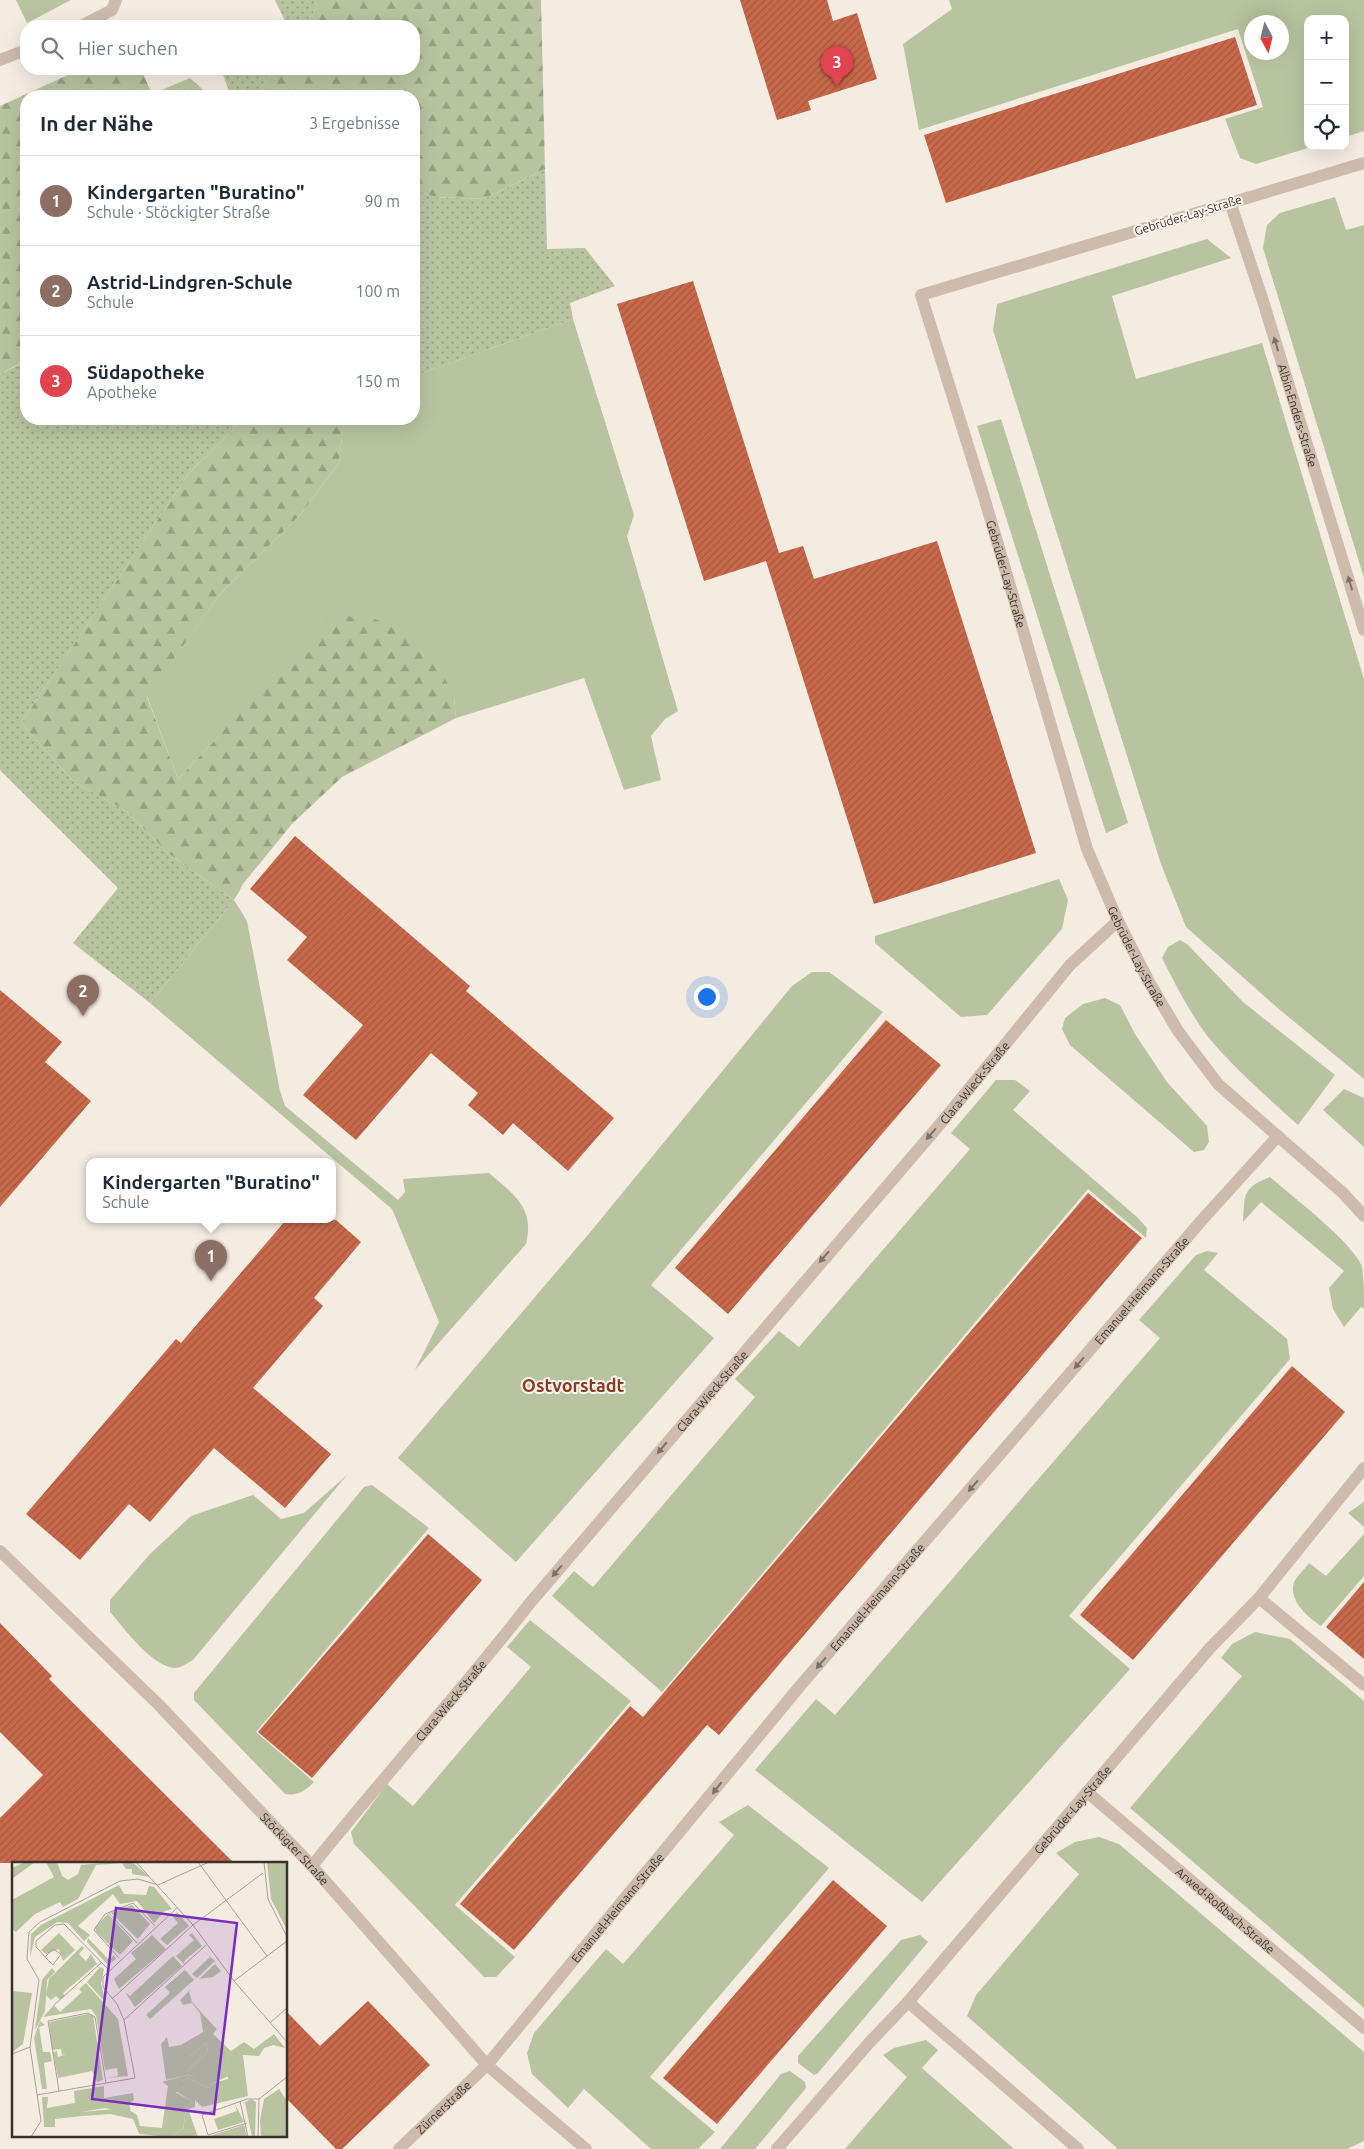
<!DOCTYPE html>
<html lang="de">
<head>
<meta charset="utf-8">
<style>
  :root { --surface:#fff; --page:#f2f2f3; --text:#1f2937; --muted:#747a83; --line:#e0e1e3; --accent:#b45309 }
  body { margin:0; font-family:Ubuntu,sans-serif; background:var(--page); color:var(--text) }
  .controls { position:absolute; right:15px; top:15px; display:grid; overflow:hidden; border-radius:10px; box-shadow:0 5px 20px #0002 }
  .controls button { width:45px; height:45px; display:grid; place-items:center; padding:0; border:0; border-bottom:1px solid var(--line); background:var(--surface); color:var(--text); font:25px sans-serif }
  .compass { position:absolute; left:1244px; top:15px; width:45px; height:45px; border-radius:50%; background:var(--surface); box-shadow:0 5px 20px #0002; rotate:173deg }
  .you { position:absolute; left:706px; top:996px; width:18px; height:18px; margin:-12px; border:4px solid #fff; border-radius:50%; background:#1a73e8; box-shadow:0 0 0 8px #1a73e833 }
  .badge { display:grid; place-items:center; width:32px; height:32px; border-radius:50%; background:var(--accent); color:#fff; font-size:16px; font-weight:700 }
  .pin { position:absolute; translate:-50% -41px; filter:drop-shadow(0 1px 2px #0008) }
  .pin::after { content:''; position:absolute; top:26px; width:18px; height:15px; background:inherit; clip-path:polygon(0 0,100% 0,50% 100%) }
  .popup { position:absolute; left:86px; top:1158px; width:250px; height:65px; box-sizing:border-box; display:grid; place-content:center; border-radius:10px; background:var(--surface); filter:drop-shadow(0 1px 4px #0005); font-size:16px; white-space:nowrap; color:var(--muted) }
  .popup b { font-size:19px; color:var(--text) }
  .popup::after { content:''; position:absolute; left:50%; top:100%; margin-left:-10px; border:10px solid transparent; border-top-color:var(--surface) }
  .list { margin:0; padding:0; list-style:none }
  h2 { display:flex; justify-content:space-between; align-items:center; height:65px; margin:0; padding:0 20px; font-size:21px }
  h2 small { font-size:16px; font-weight:400; color:var(--muted) }
  .list li { display:grid; grid-template-columns:32px 1fr auto; gap:15px; align-items:center; box-sizing:border-box; height:90px; padding:0 20px; border-top:1px solid var(--line) }
  .list b { display:block; font-size:19px; white-space:nowrap }
  .list p { margin:0; font-size:16px; white-space:nowrap; color:var(--muted) }
  .list em { font-size:16px; font-style:normal; color:var(--muted) }
  .icon { flex:none; width:28px; height:28px; fill:none; stroke:currentColor; stroke-width:2; stroke-linecap:round; stroke-linejoin:round }
  .map { position:relative; flex:none; width:1364px; height:2149px; overflow:hidden }
  .search { position:absolute; background:var(--surface); box-shadow:0 5px 20px #0002; left:20px; top:20px; width:400px; height:55px; display:flex; align-items:center; gap:12px; box-sizing:border-box; padding:0 18px; border-radius:20px; color:var(--muted); font-size:19px }
  .panel { position:absolute; background:var(--surface); box-shadow:0 5px 20px #0002; left:20px; top:90px; width:400px; height:335px; border-radius:20px }
  .map>svg:first-child { display:block }
</style>
</head>
<body>
<div class="map">
<svg width="1364" height="2149" viewBox="0 0 1364 2149">
  <defs>
    <pattern id="forest-firs" width="22" height="20" patternUnits="userSpaceOnUse" patternTransform="scale(1.25)"><rect width="22" height="20" fill="#b8c4a0"/><path d="M5 1l3.5 6h-7zM16 11l3.5 6h-7z" fill="#97a083"/></pattern>
    <pattern id="park-dots" width="8" height="8" patternUnits="userSpaceOnUse" patternTransform="scale(1.25)"><rect width="8" height="8" fill="#b8c4a0"/><path d="M2 2h.1M6 6h.1" fill="none" stroke="#97a083" stroke-width="1.8" stroke-linecap="round"/></pattern>
    <pattern id="building-hatch" width="6" height="6" patternUnits="userSpaceOnUse" patternTransform="scale(1.25)"><rect width="6" height="6" fill="#c8694b"/><path d="M-1 1l2-2M0 6l6-6M5 7l2-2" fill="none" stroke="#a4573f"/></pattern>
  </defs>
  <rect width="100%" height="100%" fill="#f4ebe1"/>
  <g fill="#b8c4a0" fill-rule="evenodd">
    <polygon points="16,0 71,0 27,23"/>
    <path d="M949,0h415v131l-19,6v-118h-37v127h6l-58,18 -16,-6 -15,-39 38,-12 -25,-78 -319,101 -16,-86 49,-35zM1252,22h30v30h-30z"/>
    <polygon points="1335,197 1346,230 1364,225 1364,578 1263,248 1267,225 1280,213"/>
    <polygon points="1207,239 1231,258 1112,296 1136,379 1262,343 1364,679 1364,1079 1280,1010 1186,927 1161,864 993,330 997,304"/>
    <polygon points="573,319 634,515 627,536 678,711 665,719 651,736 661,780 624,790 584,678 456,718 454,697 219,736 178,779 147,696 219,595 300,515 339,463 344,419 414,419 414,376"/>
    <polygon points="1001,419 1128,823 1106,833 977,426"/>
    <polygon points="1059,879 1068,900 1062,929 987,1015 961,1017 875,943 875,936"/>
    <path d="M234,900l13,21 33,170 5,15 113,94 7,-8 -2,-13 86,-6c25,22 46,34 37,71l-111,126 24,-48 -47,-113 -242,-206z"/>
    <path d="M1180,940l8,5 55,57 92,73 -37,50c-31,-28 -63,-56 -90,-88 -18,-24 -33,-53 -46,-79l6,-11z"/>
    <polygon points="812,972 829,972 883,1012 651,1285 714,1338 516,1562 398,1458 592,1230 792,986"/>
    <polygon points="1105,998 1120,1005 1135,1034 1167,1082 1207,1126 1209,1142 1204,1150 1194,1152 1070,1045 1062,1029 1065,1018 1083,1004"/>
    <polygon points="996,1080 1015,1080 1030,1091 1013,1110 1137,1217 1147,1228 1146,1238 1088,1189 662,1692 552,1596 574,1571 593,1587 755,1397 735,1379 779,1331 799,1347 970,1149 951,1133"/>
    <polygon points="1344,1089 1364,1098 1364,1147 1323,1110"/>
    <path d="M1270,1177c25,22 79,62 92,89 2,12 2,30 2,43l-3,-2 -17,20 -11,-18 -4,-21 15,-17 -83,-69 -18,20c2,-28 -1,-34 27,-45z"/>
    <polygon points="1207,1251 1218,1253 1204,1270 1287,1339 1290,1359 1069,1616 1130,1669 922,1902 755,1770 816,1699 835,1715 1160,1338 1139,1320 1196,1255"/>
    <path d="M347,1475l-154,185c-6,3 -12,8 -18,8 -23,-1 -51,-40 -65,-56v-12l40,-46 41,-38 62,-21 28,24 23,-6z"/>
    <path d="M372,1485l57,43 -173,204 58,50c-9,9 -16,14 -29,12l-91,-94v-7l170,-206z"/>
    <polygon points="1364,1502 1364,1527 1348,1513"/>
    <path d="M1364,1534v42l-43,50c-13,-9 -33,-25 -27,-44 3,-6 11,-13 15,-19l17,13z"/>
    <polygon points="530,1620 631,1701 455,1905 515,1957 496,1977 484,1977 354,1844 351,1832 387,1784 413,1806 531,1667 507,1647"/>
    <polygon points="1255,1632 1290,1639 1364,1701 1364,2008 1130,1808 1242,1676 1221,1658 1232,1644"/>
    <polygon points="748,1805 829,1868 650,2077 715,2132 698,2149 651,2149 584,2089 568,2108 532,2074 527,2053 534,2033 606,1949 623,1964 734,1835 719,1822"/>
    <polygon points="1099,1837 1119,1844 1364,2052 1364,2141 1347,2149 1118,2149 967,2016 976,1995 1079,1874 1056,1853 1075,1842"/>
    <polygon points="920,1935 928,1942 818,2073 814,2075 798,2063 798,2056 901,1940"/>
    <polygon points="926,2040 938,2050 922,2068 1014,2149 845,2149 907,2077 883,2055 894,2048"/>
    <polygon points="790,2071 805,2082 806,2088 755,2149 720,2149 781,2074"/>
  </g>
  <g fill="url(#forest-firs)">
    <polygon points="316,0 541,0 545,169 484,199 434,197 414,189 414,96 261,96 261,86 274,69 414,69 414,26 304,26 317,7"/>
    <polygon points="81,69 141,69 152,94 190,78 210,96 26,96 26,360 0,374 0,106"/>
    <polygon points="244,419 344,419 339,463 300,515 219,595 147,697 178,779 219,736 267,679 332,615 375,619 408,635 441,671 454,697 456,718 342,777 292,824 243,884 234,900 169,854 126,811 74,782 21,723 189,473"/>
  </g>
  <g fill="url(#park-dots)">
    <polygon points="275,0 316,0 317,7 304,26 285,26 287,25"/>
    <polygon points="221,69 274,69 261,86 261,96 222,96 229,91"/>
    <polygon points="545,169 547,249 585,248 615,286 570,303 573,319 414,376 414,189 434,197 484,199"/>
    <polygon points="26,361 26,419 244,419 189,473 21,723 74,782 126,811 169,854 234,900 150,1003 73,943 118,888 0,770 0,374"/>
  </g>
  <g fill="url(#building-hatch)">
    <polygon points="740,0 827,0 833,21 857,13 877,79 808,101 811,110 777,120"/>
    <polygon points="1235,37 1257,105 946,203 924,135"/>
    <polygon points="693,281 779,553 803,546 814,579 937,541 1036,853 874,904 766,561 704,581 617,304"/>
    <polygon points="295,836 470,986 466,991 614,1118 568,1171 513,1123 503,1135 468,1105 478,1093 431,1053 356,1140 303,1095 363,1025 287,960 307,937 250,889"/>
    <polygon points="0,990 62,1042 45,1062 91,1101 0,1207"/>
    <polygon points="886,1020 941,1065 728,1314 675,1268"/>
    <polygon points="1088,1193 1142,1238 719,1735 707,1725 514,1950 460,1904 630,1706 643,1717"/>
    <polygon points="286,1220 336,1220 361,1242 314,1298 323,1306 253,1388 331,1454 285,1508 214,1448 150,1522 129,1504 80,1560 26,1514 176,1339 181,1343"/>
    <polygon points="1292,1366 1345,1412 1133,1660 1080,1615"/>
    <polygon points="428,1534 482,1580 312,1778 258,1732"/>
    <polygon points="1364,1582 1364,1659 1326,1627"/>
    <polygon points="0,1623 52,1676 49,1679 234,1863 0,1863 0,1818 43,1775 0,1732"/>
    <polygon points="833,1880 887,1926 717,2124 663,2078"/>
    <polygon points="368,2001 430,2065 342,2149 336,2149 286,2098 286,2011 320,2046"/>
  </g>
  <g fill="none" stroke-linecap="round" stroke-linejoin="round">
    <g stroke="#cdbbac" stroke-width="12">
      <polyline points="81,26 112,10 116,0"/>
      <polyline points="0,60 26,50"/>
      <path id="s1" d="M1364,163l-443,132 63,202 103,352 31,72 31,61 29,49 40,53 125,109 21,23"/>
      <path id="s2" d="M1230,202l32,96 102,332"/>
      <path id="s3" d="M0,1551l159,154 153,161 175,199 99,84"/>
      <polyline points="1259,1598 1364,1685"/>
      <path id="s4" d="M1087,1792l277,236"/>
      <path id="s5" d="M312,1866c71,-89 148,-173 218,-263l411,-480 129,-158 48,-44"/>
      <polyline points="908,2002 1078,2149"/>
      <path id="s6" d="M399,2149l88,-84 313,-379 402,-466 76,-84"/>
      <path id="s7" d="M777,2149l92,-106 39,-41 302,-354 49,-50 105,-130"/>
    </g>
  </g>
  <defs><path id="oneway-solid" d="M-6-.8H1V-3.2L6.5 0L1 3.2V.8H-6Z" transform="scale(1.25)"/></defs>
  <g fill="#7d6f65">
    <use href="#oneway-solid" transform="translate(1276 344) rotate(-107)"/>
    <use href="#oneway-solid" transform="translate(1350 583) rotate(-107)"/>
    <use href="#oneway-solid" transform="translate(931 1134) rotate(131)"/>
    <use href="#oneway-solid" transform="translate(824 1257) rotate(131)"/>
    <use href="#oneway-solid" transform="translate(1079 1363) rotate(131)"/>
    <use href="#oneway-solid" transform="translate(662 1448) rotate(130)"/>
    <use href="#oneway-solid" transform="translate(973 1486) rotate(131)"/>
    <use href="#oneway-solid" transform="translate(557 1571) rotate(131)"/>
    <use href="#oneway-solid" transform="translate(821 1663) rotate(131)"/>
    <use href="#oneway-solid" transform="translate(717 1788) rotate(128)"/>
  </g>
  <g text-anchor="middle" dominant-baseline="central" stroke-width="4" stroke-linejoin="round" paint-order="stroke">
    <g font-size="12" fill="#3b302b" stroke="#fbf5ee">
      <text transform="translate(1188 215) rotate(-17)">Gebrüder-Lay-Straße</text>
      <text stroke="none"><textPath href="#s2" startOffset="224">Albin-Enders-Straße</textPath></text>
      <text stroke="none"><textPath href="#s1" startOffset="754">Gebrüder-Lay-Straße</textPath></text>
      <text stroke="none"><textPath href="#s1" startOffset="1159">Gebrüder-Lay-Straße</textPath></text>
      <text stroke="none"><textPath href="#s5" startOffset="1026">Clara-Wieck-Straße</textPath></text>
      <text stroke="none"><textPath href="#s6" startOffset="1136">Emanuel-Heimann-Straße</textPath></text>
      <text stroke="none"><textPath href="#s5" startOffset="621">Clara-Wieck-Straße</textPath></text>
      <text stroke="none"><textPath href="#s6" startOffset="731">Emanuel-Heimann-Straße</textPath></text>
      <text stroke="none"><textPath href="#s5" startOffset="216">Clara-Wieck-Straße</textPath></text>
      <text stroke="none"><textPath href="#s7" startOffset="450">Gebrüder-Lay-Straße</textPath></text>
      <text stroke="none"><textPath href="#s3" startOffset="419">Stöckigter Straße</textPath></text>
      <text stroke="none"><textPath href="#s6" startOffset="326">Emanuel-Heimann-Straße</textPath></text>
      <text stroke="none"><textPath href="#s4" startOffset="182">Arwed-Roßbach-Straße</textPath></text>
      <text stroke="none"><textPath href="#s6" startOffset="61">Zürnerstraße</textPath></text>
    </g>
    <g font-size="18" font-weight="bold" fill="#8c3b22" stroke="#fbf5ee">
      <text x="573" y="1385">Ostvorstadt</text>
    </g>
  </g>
  <g transform="translate(12 1862)">
    <rect width="275" height="275" fill="#f4ebe1"/>
    <path d="M107,23l5,9 22,1 3,-9 5,1 18,22 -7,2 -11,12 -17,-22 -17,3 -7,-10 -35,32 12,9 -6,6 -16,-18 -11,-1 -22,15 -5,21 1,-24 10,-9zM120,43l18,19 -12,15 -28,-27zM165,50l12,14 -22,19 -7,-6 18,-16 -5,-6zM96,52l25,27 -13,14 -24,-23 -1,-5zM47,71l16,17 -12,11 -4,-12 -13,5 -5,-4zM180,71l10,13 -17,14 -1,4 -8,-8 18,-16 -5,-5zM140,73l14,14 -47,40 -5,-10 22,-20 -5,-6zM76,76l21,22 5,-5 2,4 -8,6 -21,-23zM70,84l5,4 -3,-2 -5,6 7,7 5,-7 6,10 -34,29 2,3 -5,4 -4,-4 -5,4 -5,-5 3,-16zM193,90l10,9 -18,17 -5,-4 18,-17zM161,94l9,10 -47,41 -10,-15 5,4zM203,102l6,7 -8,6 -14,2zM88,105l4,2 -3,15 5,19 -19,-21zM40,106l3,4 -8,8 -2,31 -10,19 7,-50zM173,108l9,10 -44,39 -4,-4 24,-22 -5,-6zM74,121l32,36 10,57 -21,2 11,-2 -1,-8 -12,2 -9,-54 -5,-7 -48,8 11,-12 6,7 22,-20 -3,-3zM180,126l-3,4 3,10 19,21 -8,9 -3,-19 -8,-10 -9,2 -3,-5zM76,152l5,1 10,65 -6,2 -5,-11 -34,7 -5,-26 4,-1 1,6 8,-3 -4,1 -1,-6 -9,1 -3,-28zM28,159l5,4 -6,2 4,25h7l2,9 -8,2 3,26h-5l-8,-51zM155,175l2,10 12,-2 10,11 15,-13 2,8 -19,18 -2,6 -21,5 -5,-36zM92,224v12l29,-5 1,7 -5,3 2,11 -26,-6 -23,4v4l-27,3v8h-11l-2,-30h6l-1,11 28,-5 -1,-12zM267,227l8,12v36h-26l-1,-17 4,-21zM239,237l5,3 -1,35h-3l-7,-34 -3,1zM223,242l9,18 -26,8 -4,-11 23,-8zM232,263l3,12h-36l2,-2z" fill="#b8c4a0"/>
    <path d="M13,0h10l-23,17v-11zM34,0h11l5,14 6,4 10,-6 3,-9 30,-3h21l18,15 -18,-3v-5h-6l-4,-6 -26,2 -18,34 -15,8 -3,-5 -25,12 -19,18 -4,-3v-29l42,-23zM191,170l17,18 -18,20 -8,6 -7,-1 2,-6 19,-18 -2,-8 -15,13 -7,-3 -3,-8zM262,172l11,14 -12,-3 -9,3 -5,8 -16,-1 5,41 -46,11 -20,-20v-5l5,-4 22,10 4,-5 15,-4 -1,-24 4,-4 13,-9 10,7zM161,229l19,10 -6,9 -3,19 -13,8 -31,-3 -6,-15 -23,-5 -28,2v-4l44,-4 11,7 3,11 22,2 5,-35z" fill="#b8c4a0"/>
    <path d="M255,0h20v68l-16,-31zM0,129l20,2 -9,51 -11,8zM199,161l6,6 -4,5 18,17 -4,7 4,17 -18,8 -4,5 -22,-10 -5,4v5l13,12v8l-7,2 10,28h-28l13,-8 3,-19 6,-9 -15,-9 -10,1 1,-7 -6,-4 25,-7 7,1 25,-26 -16,-18z" fill="#b8c4a0"/>
    <path fill="none" stroke="#aaa098" stroke-width="1" d="M124,0l57,63 41,56 53,61M186,0l69,94M252,0l4,37 19,38M146,23l51,-23M96,50l29,31M33,95l8,-8 8,5 -8,11 -8,-8 -6,-7 -3,-3v-6l19,-16 9,-1 44,45M107,96l-25,-28 11,-16 28,-11 22,23M222,119l53,-40M100,137l81,-74 70,-52M42,143l47,-42M112,158l82,-75M259,160l16,-14M0,192l18,-7M47,229l-11,-70 40,-8 7,4 11,66M25,233l98,-17 -11,-58 -7,-16 -14,-17v-10l74,-69M228,239l8,36M235,261l-39,12 -6,-20 45,-16h12M19,275l10,-16 -11,-74 9,-67 -12,-21 2,-27 11,-10 80,-41 18,-2 20,6M246,275l1,-38 28,-22"/>
    <path fill="#7b2cbf" fill-opacity="0.15" stroke="#7b2cbf" stroke-width="2.5" d="M104,46l121,15 -23,191 -122,-15z"/>
    <rect width="275" height="275" fill="none" stroke="#3b302b" stroke-width="2.5"/>
  </g>
</svg>
<div class="controls">
<button>+</button>
<button>−</button>
<button><svg class="icon" aria-label="locate" viewBox="0 0 24 24"><circle cx="12" cy="12" r="6"/><path d="M12 2v4M12 18v4M2 12h4M18 12h4"/></svg></button>
</div>
<svg class="compass" viewBox="-18 -18 36 36"><path d="M0-13l5 13h-10z" fill="#e53935"/><path d="M0 13l5-13h-10z" fill="#747a83"/></svg>
<div class="you"></div>
<div class="pin badge" style="left:211px;top:1281px;background:#8d6e63">1</div>
<div class="popup"><b>Kindergarten &quot;Buratino&quot;</b>Schule</div>
<div class="pin badge" style="left:83px;top:1016px;background:#8d6e63">2</div>
<div class="pin badge" style="left:837px;top:87px;background:#e0444e">3</div>
<div class="search"><svg class="icon" aria-label="search" viewBox="0 0 24 24"><circle cx="10" cy="10" r="6"/><path d="M15 15l6 6"/></svg>Hier suchen</div>
<section class="panel">
<h2>In der Nähe<small>3 Ergebnisse</small></h2>
<ul class="list">
<li><span class="badge" style="background:#8d6e63">1</span><div><b>Kindergarten &quot;Buratino&quot;</b><p>Schule · Stöckigter Straße</p></div><em>90 m</em></li>
<li><span class="badge" style="background:#8d6e63">2</span><div><b>Astrid-Lindgren-Schule</b><p>Schule</p></div><em>100 m</em></li>
<li><span class="badge" style="background:#e0444e">3</span><div><b>Südapotheke</b><p>Apotheke</p></div><em>150 m</em></li>
</ul>
</section>
</div>
</body>
</html>
